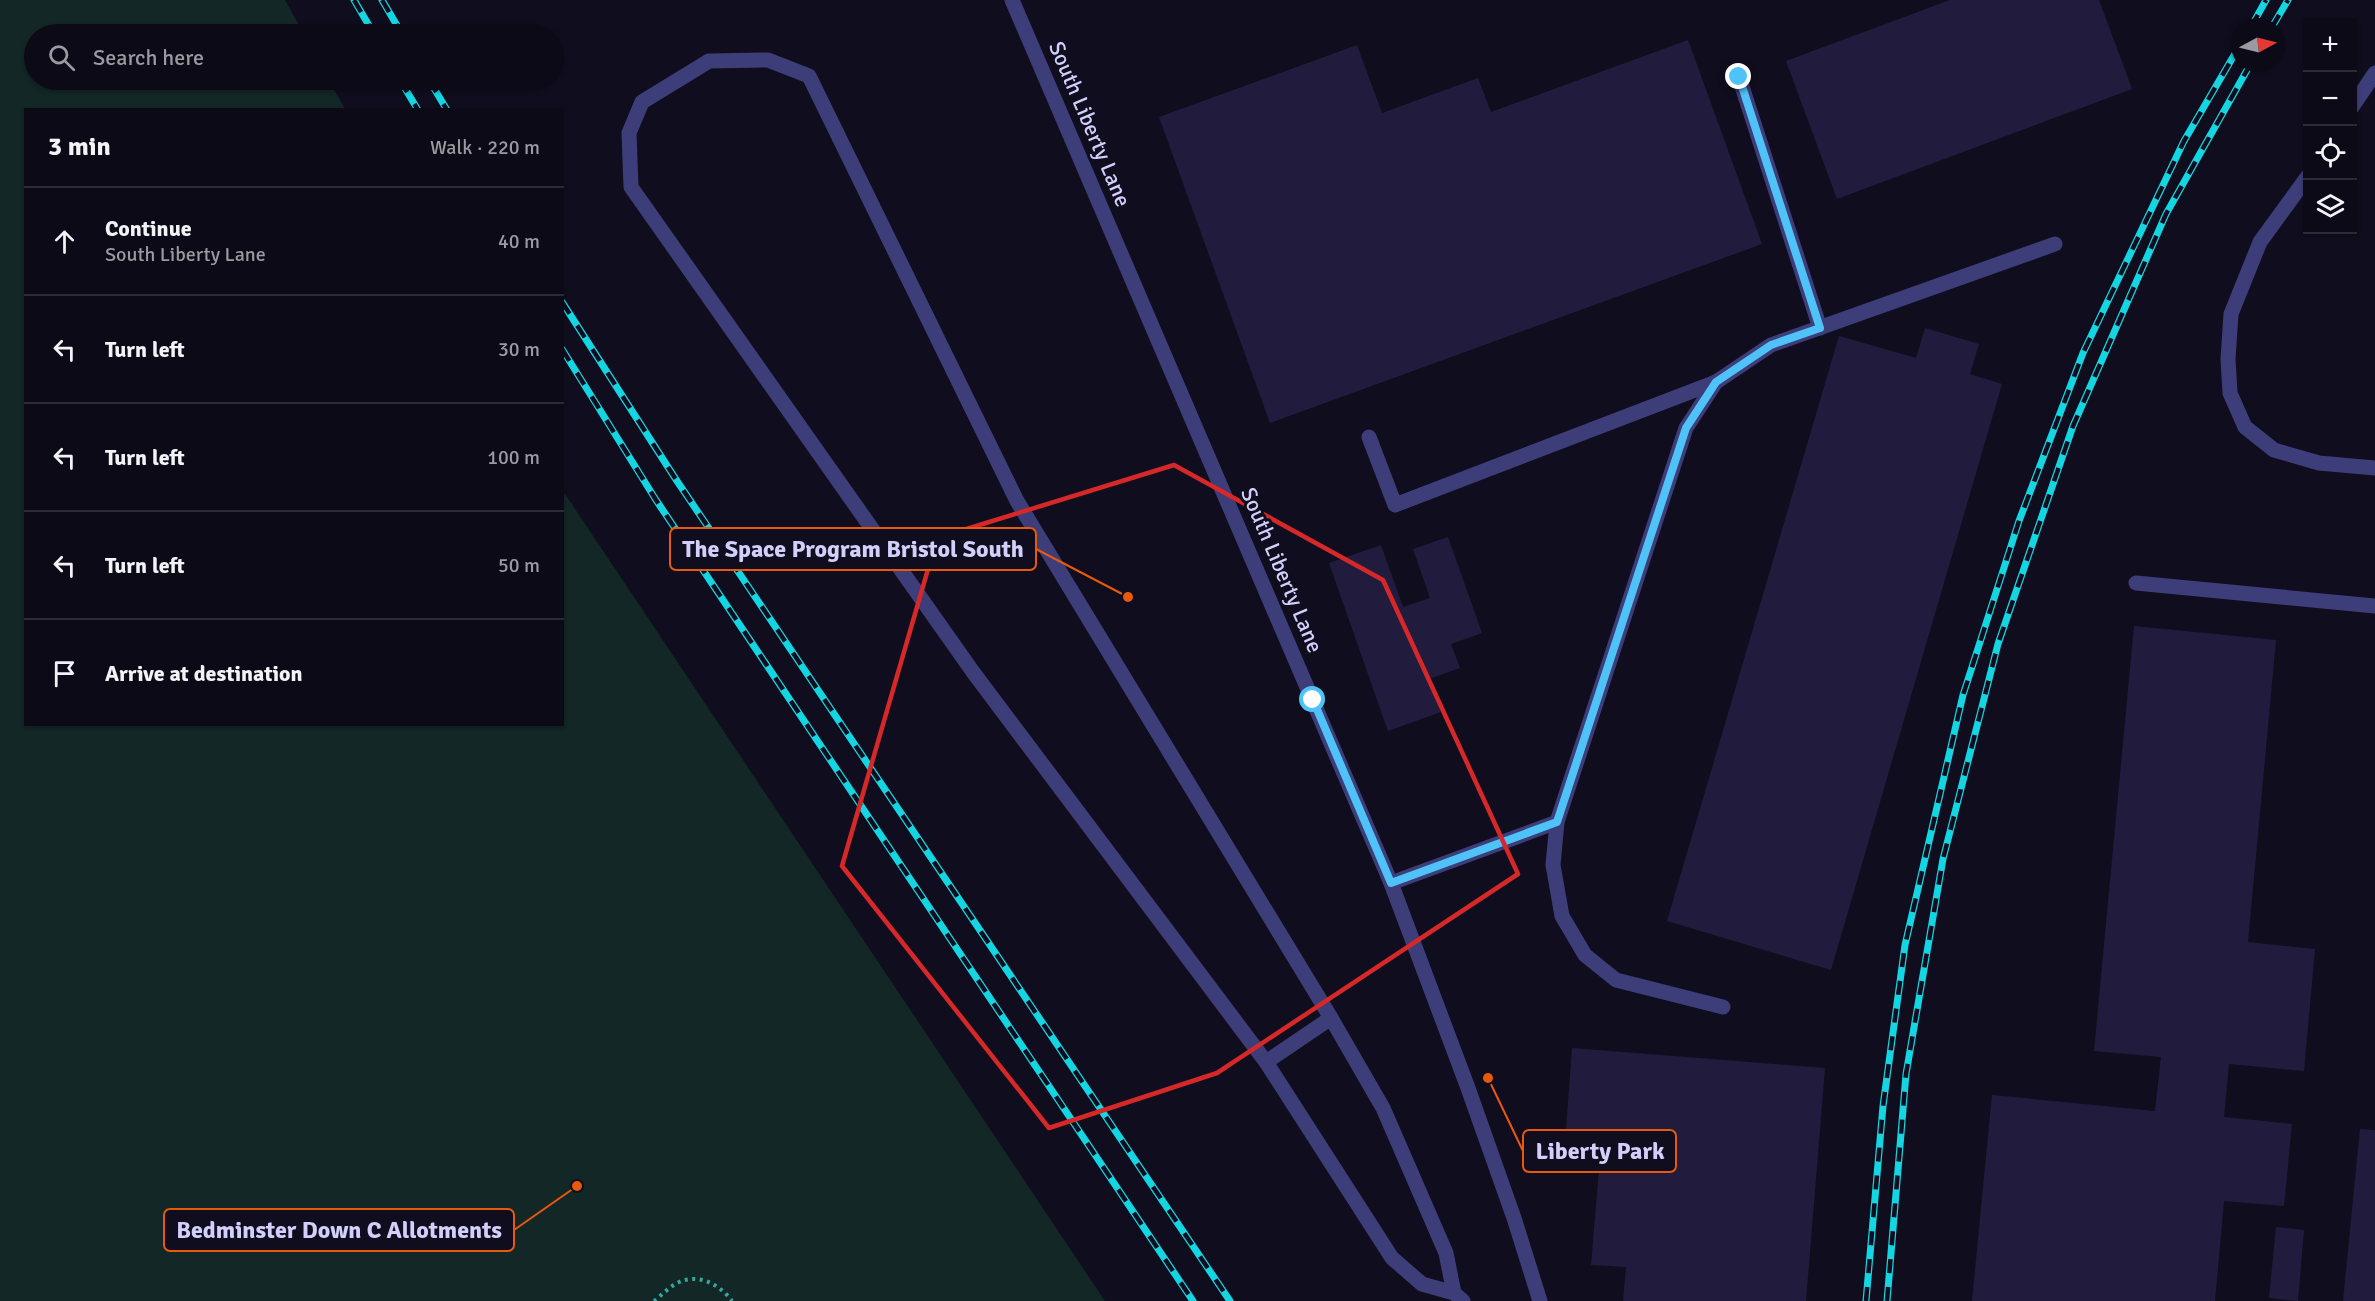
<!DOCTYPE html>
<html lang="en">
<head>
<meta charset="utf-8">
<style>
  :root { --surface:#0c0a16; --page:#15131f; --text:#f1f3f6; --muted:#9a9aa1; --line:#2c2b35 }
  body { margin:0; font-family:Signika,sans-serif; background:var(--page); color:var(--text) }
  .controls { position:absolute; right:18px; top:18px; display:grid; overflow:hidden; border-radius:0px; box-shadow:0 2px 4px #0004 }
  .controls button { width:54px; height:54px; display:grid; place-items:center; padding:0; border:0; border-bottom:2px solid var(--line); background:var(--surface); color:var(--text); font:30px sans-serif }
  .compass { position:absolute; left:2231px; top:18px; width:54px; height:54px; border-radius:50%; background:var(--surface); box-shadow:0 2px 4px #0004; rotate:83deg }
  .stop { position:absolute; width:18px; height:18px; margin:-14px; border:4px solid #4fc3f7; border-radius:50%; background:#fff }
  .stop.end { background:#4fc3f7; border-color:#fff; box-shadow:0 2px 6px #0008 }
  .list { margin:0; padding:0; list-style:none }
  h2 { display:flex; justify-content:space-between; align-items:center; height:78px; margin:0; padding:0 24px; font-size:26px }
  h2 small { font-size:20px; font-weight:400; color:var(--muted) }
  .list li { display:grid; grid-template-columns:39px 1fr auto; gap:18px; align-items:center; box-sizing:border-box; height:108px; padding:0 24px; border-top:2px solid var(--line) }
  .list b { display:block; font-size:22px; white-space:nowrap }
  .list p { margin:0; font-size:20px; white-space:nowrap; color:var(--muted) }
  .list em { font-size:20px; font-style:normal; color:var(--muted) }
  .icon { flex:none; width:33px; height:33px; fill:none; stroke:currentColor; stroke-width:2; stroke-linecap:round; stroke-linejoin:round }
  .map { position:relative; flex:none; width:2375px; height:1301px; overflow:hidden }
  .search { position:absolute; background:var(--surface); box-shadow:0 2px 4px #0004; left:24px; top:24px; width:540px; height:66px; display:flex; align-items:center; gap:15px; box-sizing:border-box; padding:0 21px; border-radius:33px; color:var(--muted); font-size:22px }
  .panel { position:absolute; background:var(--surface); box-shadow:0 2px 4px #0004; left:24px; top:108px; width:540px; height:618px; border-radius:0px }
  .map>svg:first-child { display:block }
</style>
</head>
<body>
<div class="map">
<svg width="2375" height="1301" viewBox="0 0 2375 1301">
  <rect width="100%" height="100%" fill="#100e1e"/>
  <polygon fill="#122726" points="0,0 285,0 304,34 34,34 34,80 329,80 345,109 26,110 26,724 562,724 563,491 1105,1301 0,1301"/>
  <g fill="#211c3d">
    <polygon points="1950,0 2099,0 2132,89 1837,199 1786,61"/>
    <polygon points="1688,40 1762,244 1270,423 1159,117 1357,45 1382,113 1478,78 1491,112"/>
    <polygon points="1925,328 1979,344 1970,374 2002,384 1831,970 1667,921 1839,336 1916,358"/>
    <polygon points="1448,537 1482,633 1451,644 1460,668 1429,679 1441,712 1388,731 1329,563 1381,545 1403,607 1430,598 1413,549"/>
    <polygon points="2134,626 2276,640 2248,942 2315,949 2304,1071 2229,1064 2224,1117 2292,1124 2284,1206 2224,1201 2215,1301 1972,1301 1992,1095 2155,1111 2161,1057 2094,1051"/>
    <polygon points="1572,1048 1825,1068 1806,1301 1623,1301 1626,1267 1591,1265 1600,1158 1564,1156"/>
    <polygon points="2360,1129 2375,1130 2375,1301 2343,1301"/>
    <polygon points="2276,1227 2304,1230 2298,1301 2269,1298"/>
  </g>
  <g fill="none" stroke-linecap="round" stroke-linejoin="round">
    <path stroke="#38a69b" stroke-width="4" stroke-dasharray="3 4.5" stroke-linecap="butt" d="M654,1301c8,-6 18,-17 28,-20 19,-7 39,5 50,20"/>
    <g stroke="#3d3d79" stroke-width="15">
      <polyline points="1739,77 1820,328"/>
      <polyline points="2352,107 2375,73"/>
      <polyline points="2308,176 2260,242 2231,314 2228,359 2230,393 2245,427 2274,450 2319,463 2375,468"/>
      <polyline points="1369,437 1395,505 1716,382"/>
      <polyline points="2136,583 2375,606"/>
      <polyline points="1391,883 1557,822"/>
      <polyline points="1723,1007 1616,980 1585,955 1562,916 1553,865 1557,822 1686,428 1716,382 1771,345 2055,244"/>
      <polyline points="1266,1062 973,672 631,187 629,133 642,102 709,61 768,60 809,76 1017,501 1331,1018"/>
      <polyline points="1454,1293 1446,1253 1383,1108 1331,1018 1266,1062 1392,1258 1422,1284 1454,1293 1463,1301"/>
    </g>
    <polyline stroke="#3d3d79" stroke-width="15" points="1012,0 1391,883 1468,1088 1514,1218 1540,1301"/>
    <defs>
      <g id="rail">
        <polyline points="354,0 374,34"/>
        <polyline points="382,0 402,34"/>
        <polyline points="2251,27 2266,0"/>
        <polyline points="2272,27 2288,0"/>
        <polyline points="400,80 418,110"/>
        <polyline points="429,80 447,110"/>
        <polyline points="562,302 675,478 1230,1301"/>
        <polyline points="562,349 656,500 1193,1301"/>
        <polyline points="1866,1301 1883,1106 1905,945 1963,695 2019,521 2083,353 2184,141 2240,45"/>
        <polyline points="1887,1301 1906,1074 1943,859 1998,644 2073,426 2166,214 2251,63"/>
      </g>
    </defs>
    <use href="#rail" stroke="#14d6e2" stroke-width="7"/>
    <use href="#rail" stroke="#100e1e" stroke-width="4.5" stroke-dasharray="14" stroke-linecap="butt"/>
  </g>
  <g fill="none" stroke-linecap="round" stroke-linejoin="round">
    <polyline stroke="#4fc3f7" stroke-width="8" points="1313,700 1391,883 1557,822 1686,428 1716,382 1771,345 1820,328 1739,77"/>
  </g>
  <path fill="none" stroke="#d62828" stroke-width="4.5" stroke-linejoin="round" d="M1174,465l209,115 135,294 -301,199 -168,55 -207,-262 95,-328z"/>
  <g text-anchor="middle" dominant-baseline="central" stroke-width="6" stroke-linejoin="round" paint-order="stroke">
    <g font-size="22" fill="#d2cffb" stroke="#100e1e">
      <text transform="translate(1090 124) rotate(67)">South Liberty Lane</text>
      <text transform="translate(1282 570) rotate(67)">South Liberty Lane</text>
    </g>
  </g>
  <path fill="none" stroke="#e8590c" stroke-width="2" d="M1128 597L1036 549M1488 1078L1523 1151M577 1186L514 1230"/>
  <g fill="#e8590c" stroke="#100e1e" stroke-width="2">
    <circle cx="1128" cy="597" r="6"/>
    <circle cx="1488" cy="1078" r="6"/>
    <circle cx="577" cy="1186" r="6"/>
  </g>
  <g fill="#100e1e" stroke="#e8590c" stroke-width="2">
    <rect x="670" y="528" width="366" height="42" rx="6"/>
    <rect x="1523" y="1130" width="153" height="42" rx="6"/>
    <rect x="164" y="1209" width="350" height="42" rx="6"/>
  </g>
  <g font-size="24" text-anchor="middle" font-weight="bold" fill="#d2cffb">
    <text x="853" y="557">The Space Program Bristol South</text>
    <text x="1600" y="1159">Liberty Park</text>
    <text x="339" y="1238">Bedminster Down C Allotments</text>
  </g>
</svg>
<div class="controls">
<button>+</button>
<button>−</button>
<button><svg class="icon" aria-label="locate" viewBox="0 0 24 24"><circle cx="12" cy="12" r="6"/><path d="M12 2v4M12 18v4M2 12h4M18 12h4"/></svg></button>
<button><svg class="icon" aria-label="layers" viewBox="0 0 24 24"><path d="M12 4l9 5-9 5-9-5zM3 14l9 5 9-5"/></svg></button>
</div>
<svg class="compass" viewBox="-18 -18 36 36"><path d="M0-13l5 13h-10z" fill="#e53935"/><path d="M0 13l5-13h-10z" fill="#9a9aa1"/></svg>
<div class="stop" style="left:1313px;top:700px"></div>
<div class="stop end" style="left:1739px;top:77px"></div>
<div class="search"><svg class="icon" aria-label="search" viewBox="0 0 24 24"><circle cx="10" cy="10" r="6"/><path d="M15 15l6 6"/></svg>Search here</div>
<section class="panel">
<h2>3 min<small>Walk · 220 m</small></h2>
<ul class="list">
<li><svg class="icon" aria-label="ahead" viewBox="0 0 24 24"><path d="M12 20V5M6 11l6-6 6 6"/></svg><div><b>Continue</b><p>South Liberty Lane</p></div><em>40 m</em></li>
<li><svg class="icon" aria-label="left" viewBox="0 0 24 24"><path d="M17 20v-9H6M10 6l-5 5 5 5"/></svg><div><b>Turn left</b></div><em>30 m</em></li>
<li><svg class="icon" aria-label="left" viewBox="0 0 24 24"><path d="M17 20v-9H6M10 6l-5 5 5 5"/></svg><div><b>Turn left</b></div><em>100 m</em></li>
<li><svg class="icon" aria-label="left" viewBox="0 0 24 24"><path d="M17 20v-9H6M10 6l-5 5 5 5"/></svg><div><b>Turn left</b></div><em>50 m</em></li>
<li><svg class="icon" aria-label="arrive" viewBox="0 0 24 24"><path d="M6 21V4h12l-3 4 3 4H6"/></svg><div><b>Arrive at destination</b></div></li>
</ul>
</section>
</div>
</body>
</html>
